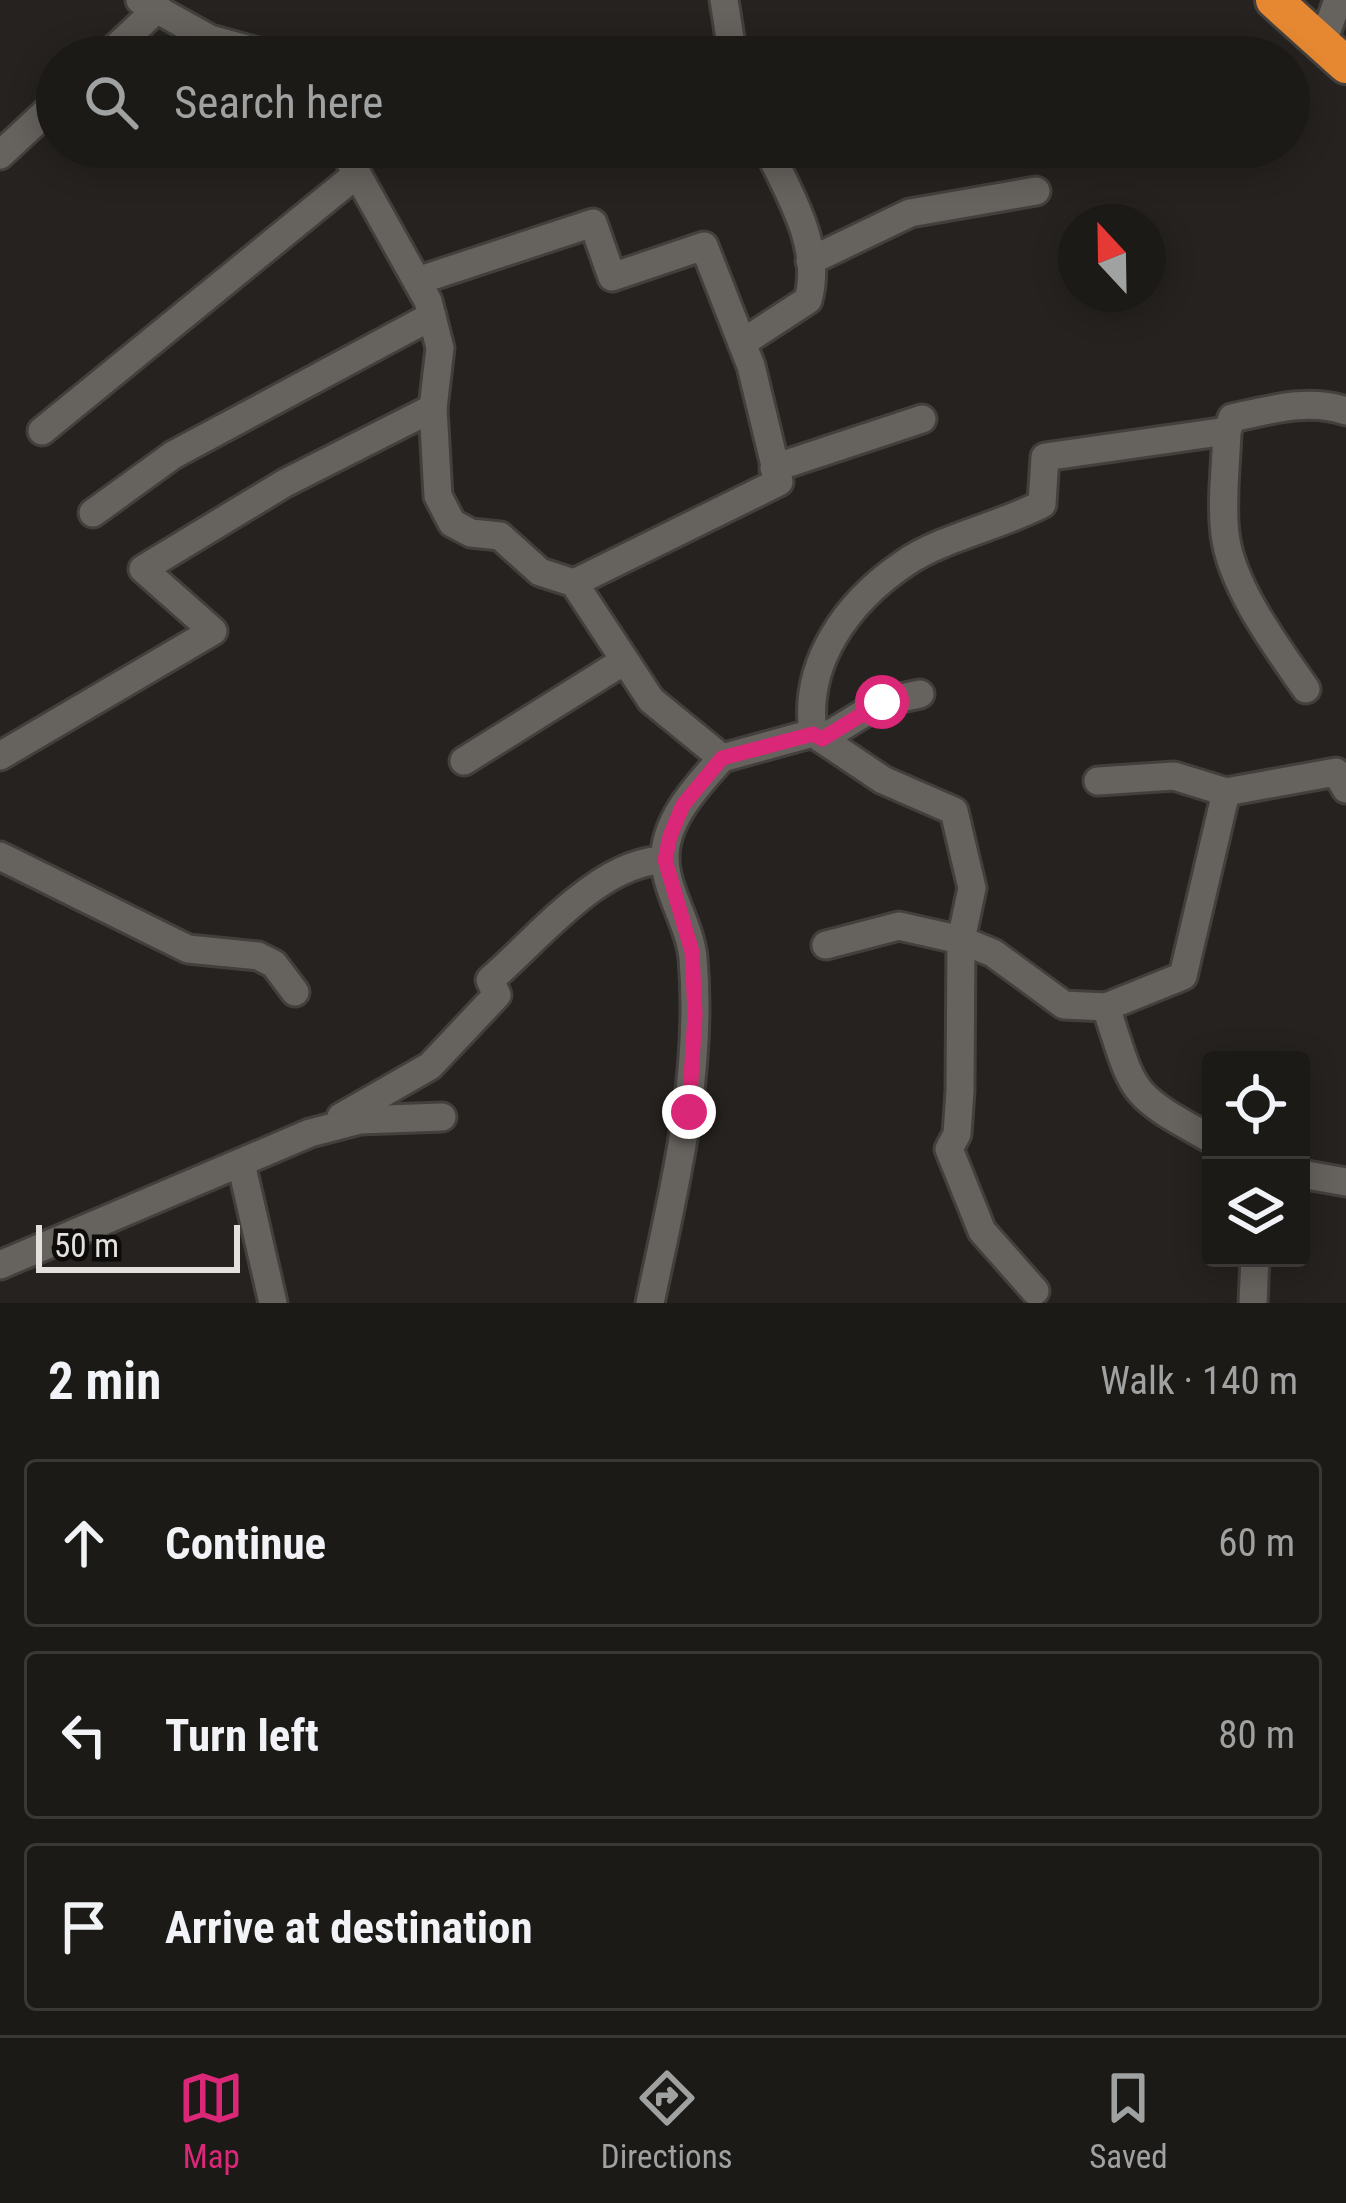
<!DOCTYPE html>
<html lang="en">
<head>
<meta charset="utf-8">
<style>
  :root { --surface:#1c1a17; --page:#252320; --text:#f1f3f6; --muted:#a0a1a1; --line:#3a3836; --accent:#db2777 }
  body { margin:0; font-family:"Roboto Condensed",sans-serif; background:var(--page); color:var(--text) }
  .controls { position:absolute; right:36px; bottom:36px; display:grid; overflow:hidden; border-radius:12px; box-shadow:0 6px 30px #0003 }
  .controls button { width:108px; height:108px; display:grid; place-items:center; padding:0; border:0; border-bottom:3px solid var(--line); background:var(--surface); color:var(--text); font:60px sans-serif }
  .compass { position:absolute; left:1058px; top:204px; width:108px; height:108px; border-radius:50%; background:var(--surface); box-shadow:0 6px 30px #0003; rotate:338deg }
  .scale { position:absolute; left:36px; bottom:30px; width:204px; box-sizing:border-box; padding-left:12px; border:6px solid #e3e0de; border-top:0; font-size:33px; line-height:42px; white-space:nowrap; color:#e3e0de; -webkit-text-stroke:9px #0e0c0b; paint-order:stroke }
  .stop { position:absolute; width:36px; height:36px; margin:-27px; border:9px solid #db2777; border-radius:50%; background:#fff }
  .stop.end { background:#db2777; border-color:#fff; box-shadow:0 3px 12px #0008 }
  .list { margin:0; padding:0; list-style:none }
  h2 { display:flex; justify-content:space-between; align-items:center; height:156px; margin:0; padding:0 48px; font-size:51px }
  h2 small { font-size:39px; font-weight:400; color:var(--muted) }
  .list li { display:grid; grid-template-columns:78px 1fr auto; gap:36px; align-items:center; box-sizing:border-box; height:168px; margin:0 24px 24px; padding:0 24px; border:3px solid var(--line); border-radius:12px }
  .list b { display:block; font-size:45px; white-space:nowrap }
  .list em { font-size:39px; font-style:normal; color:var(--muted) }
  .icon { flex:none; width:66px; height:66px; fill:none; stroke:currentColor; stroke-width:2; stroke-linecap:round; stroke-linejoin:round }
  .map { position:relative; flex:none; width:1346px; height:1303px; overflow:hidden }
  .search { position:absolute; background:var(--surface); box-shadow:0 6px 30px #0003; left:36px; right:36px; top:36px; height:132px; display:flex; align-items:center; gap:30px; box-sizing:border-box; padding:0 42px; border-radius:66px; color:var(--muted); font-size:45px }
  .sheet { height:732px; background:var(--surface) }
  nav { display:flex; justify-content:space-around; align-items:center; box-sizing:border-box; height:168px; border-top:3px solid var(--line); background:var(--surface); font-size:33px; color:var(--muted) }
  nav a { display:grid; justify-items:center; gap:6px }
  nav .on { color:var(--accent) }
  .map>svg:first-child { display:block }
</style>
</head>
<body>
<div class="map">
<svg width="1346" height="1303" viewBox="0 0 1346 1303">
  <rect width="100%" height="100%" fill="#26221f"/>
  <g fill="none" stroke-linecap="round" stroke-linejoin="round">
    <defs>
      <g id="street">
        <polyline points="140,0 210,39 276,57"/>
        <polyline points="724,0 733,57"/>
        <polyline points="1322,44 1338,0"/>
        <polyline points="106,57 158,8"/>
        <path d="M342,147l86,154 12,47 -7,60 5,88 14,27 19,10 29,3 40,36 34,11 77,117 71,58c-24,27 -59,63 -57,103 2,33 25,64 28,97 10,118 -19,230 -43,345"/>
        <polyline points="0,155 57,102"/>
        <polyline points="810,261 910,213 1036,191"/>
        <polyline points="417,281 593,223 612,277 704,246 751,366 779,482 574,583"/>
        <path d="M742,343l66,-43c15,-53 -19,-106 -41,-153"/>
        <polyline points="42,431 357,174"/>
        <path d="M1227,431c-1,34 -6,70 -2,103 6,52 51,112 81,155"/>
        <polyline points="774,468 922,419"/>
        <polyline points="93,513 173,455 432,316"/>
        <path d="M813,733c-10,-70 34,-131 92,-170 36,-25 95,-37 137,-59l3,-47 182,-26 5,-13c38,-8 76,-20 114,-7"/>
        <polyline points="822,739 882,702 920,694"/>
        <polyline points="0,756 213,631 143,569 285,483 433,408"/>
        <polyline points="722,758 813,733 883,780 954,811 972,888 961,940 960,1091 957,1134 949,1149 982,1231 1035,1291"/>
        <polyline points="464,761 624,661"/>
        <polyline points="1098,781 1174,776 1226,792"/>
        <polyline points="0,856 188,949 258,956 274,964 295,992"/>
        <polyline points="826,945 899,926 961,940 993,953 1064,1005 1106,1007 1183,976 1226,792 1336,772 1346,789"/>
        <path d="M1106,1007c29,89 22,86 105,132"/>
        <path d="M341,1117l89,-51 67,-71 -7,-15c48,-41 109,-119 175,-120"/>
        <polyline points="241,1163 273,1303"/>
        <polyline points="1301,1174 1346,1182"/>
        <polyline points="0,1265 310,1133 360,1120 442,1117"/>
        <polyline points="1253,1303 1255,1258"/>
      </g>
      <polyline id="highway" points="1274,0 1346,65"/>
    </defs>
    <use href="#street" stroke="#423f3c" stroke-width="33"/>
    <use href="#highway" stroke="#423f3c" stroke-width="42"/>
    <use href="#street" stroke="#66625e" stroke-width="27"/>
    <use href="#highway" stroke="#e68831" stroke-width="36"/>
  </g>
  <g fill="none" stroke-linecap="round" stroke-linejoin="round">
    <polyline stroke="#db2777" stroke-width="15" points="689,1112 695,1014 692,952 665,860 670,836 683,805 722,758 813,734 822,739 882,702"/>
  </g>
</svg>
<div class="controls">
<button><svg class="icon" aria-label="locate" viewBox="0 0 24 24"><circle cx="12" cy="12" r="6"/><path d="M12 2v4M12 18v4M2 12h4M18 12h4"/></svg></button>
<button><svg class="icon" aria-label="layers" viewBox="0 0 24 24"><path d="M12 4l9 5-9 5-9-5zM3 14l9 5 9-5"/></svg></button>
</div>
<svg class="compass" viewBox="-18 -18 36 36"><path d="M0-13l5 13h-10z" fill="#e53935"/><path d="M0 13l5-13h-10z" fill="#a0a1a1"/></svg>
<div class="scale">50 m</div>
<div class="stop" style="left:882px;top:702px"></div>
<div class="stop end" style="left:689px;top:1112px"></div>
<div class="search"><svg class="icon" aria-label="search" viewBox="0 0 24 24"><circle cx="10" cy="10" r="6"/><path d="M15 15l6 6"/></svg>Search here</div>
</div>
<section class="sheet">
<h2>2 min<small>Walk · 140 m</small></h2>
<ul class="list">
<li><svg class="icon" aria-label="ahead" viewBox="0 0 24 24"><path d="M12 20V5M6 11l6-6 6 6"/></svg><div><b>Continue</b></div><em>60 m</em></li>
<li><svg class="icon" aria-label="left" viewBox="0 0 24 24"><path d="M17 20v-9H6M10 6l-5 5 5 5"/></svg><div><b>Turn left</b></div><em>80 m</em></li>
<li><svg class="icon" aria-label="arrive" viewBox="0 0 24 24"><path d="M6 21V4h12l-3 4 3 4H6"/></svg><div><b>Arrive at destination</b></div></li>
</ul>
</section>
<nav>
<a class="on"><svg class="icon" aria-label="map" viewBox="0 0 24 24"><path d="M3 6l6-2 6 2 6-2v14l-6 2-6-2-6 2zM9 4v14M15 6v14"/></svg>Map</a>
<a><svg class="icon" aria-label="directions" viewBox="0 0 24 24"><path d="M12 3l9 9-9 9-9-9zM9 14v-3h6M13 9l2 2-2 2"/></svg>Directions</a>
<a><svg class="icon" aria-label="saved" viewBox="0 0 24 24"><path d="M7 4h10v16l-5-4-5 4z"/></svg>Saved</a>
</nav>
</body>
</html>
